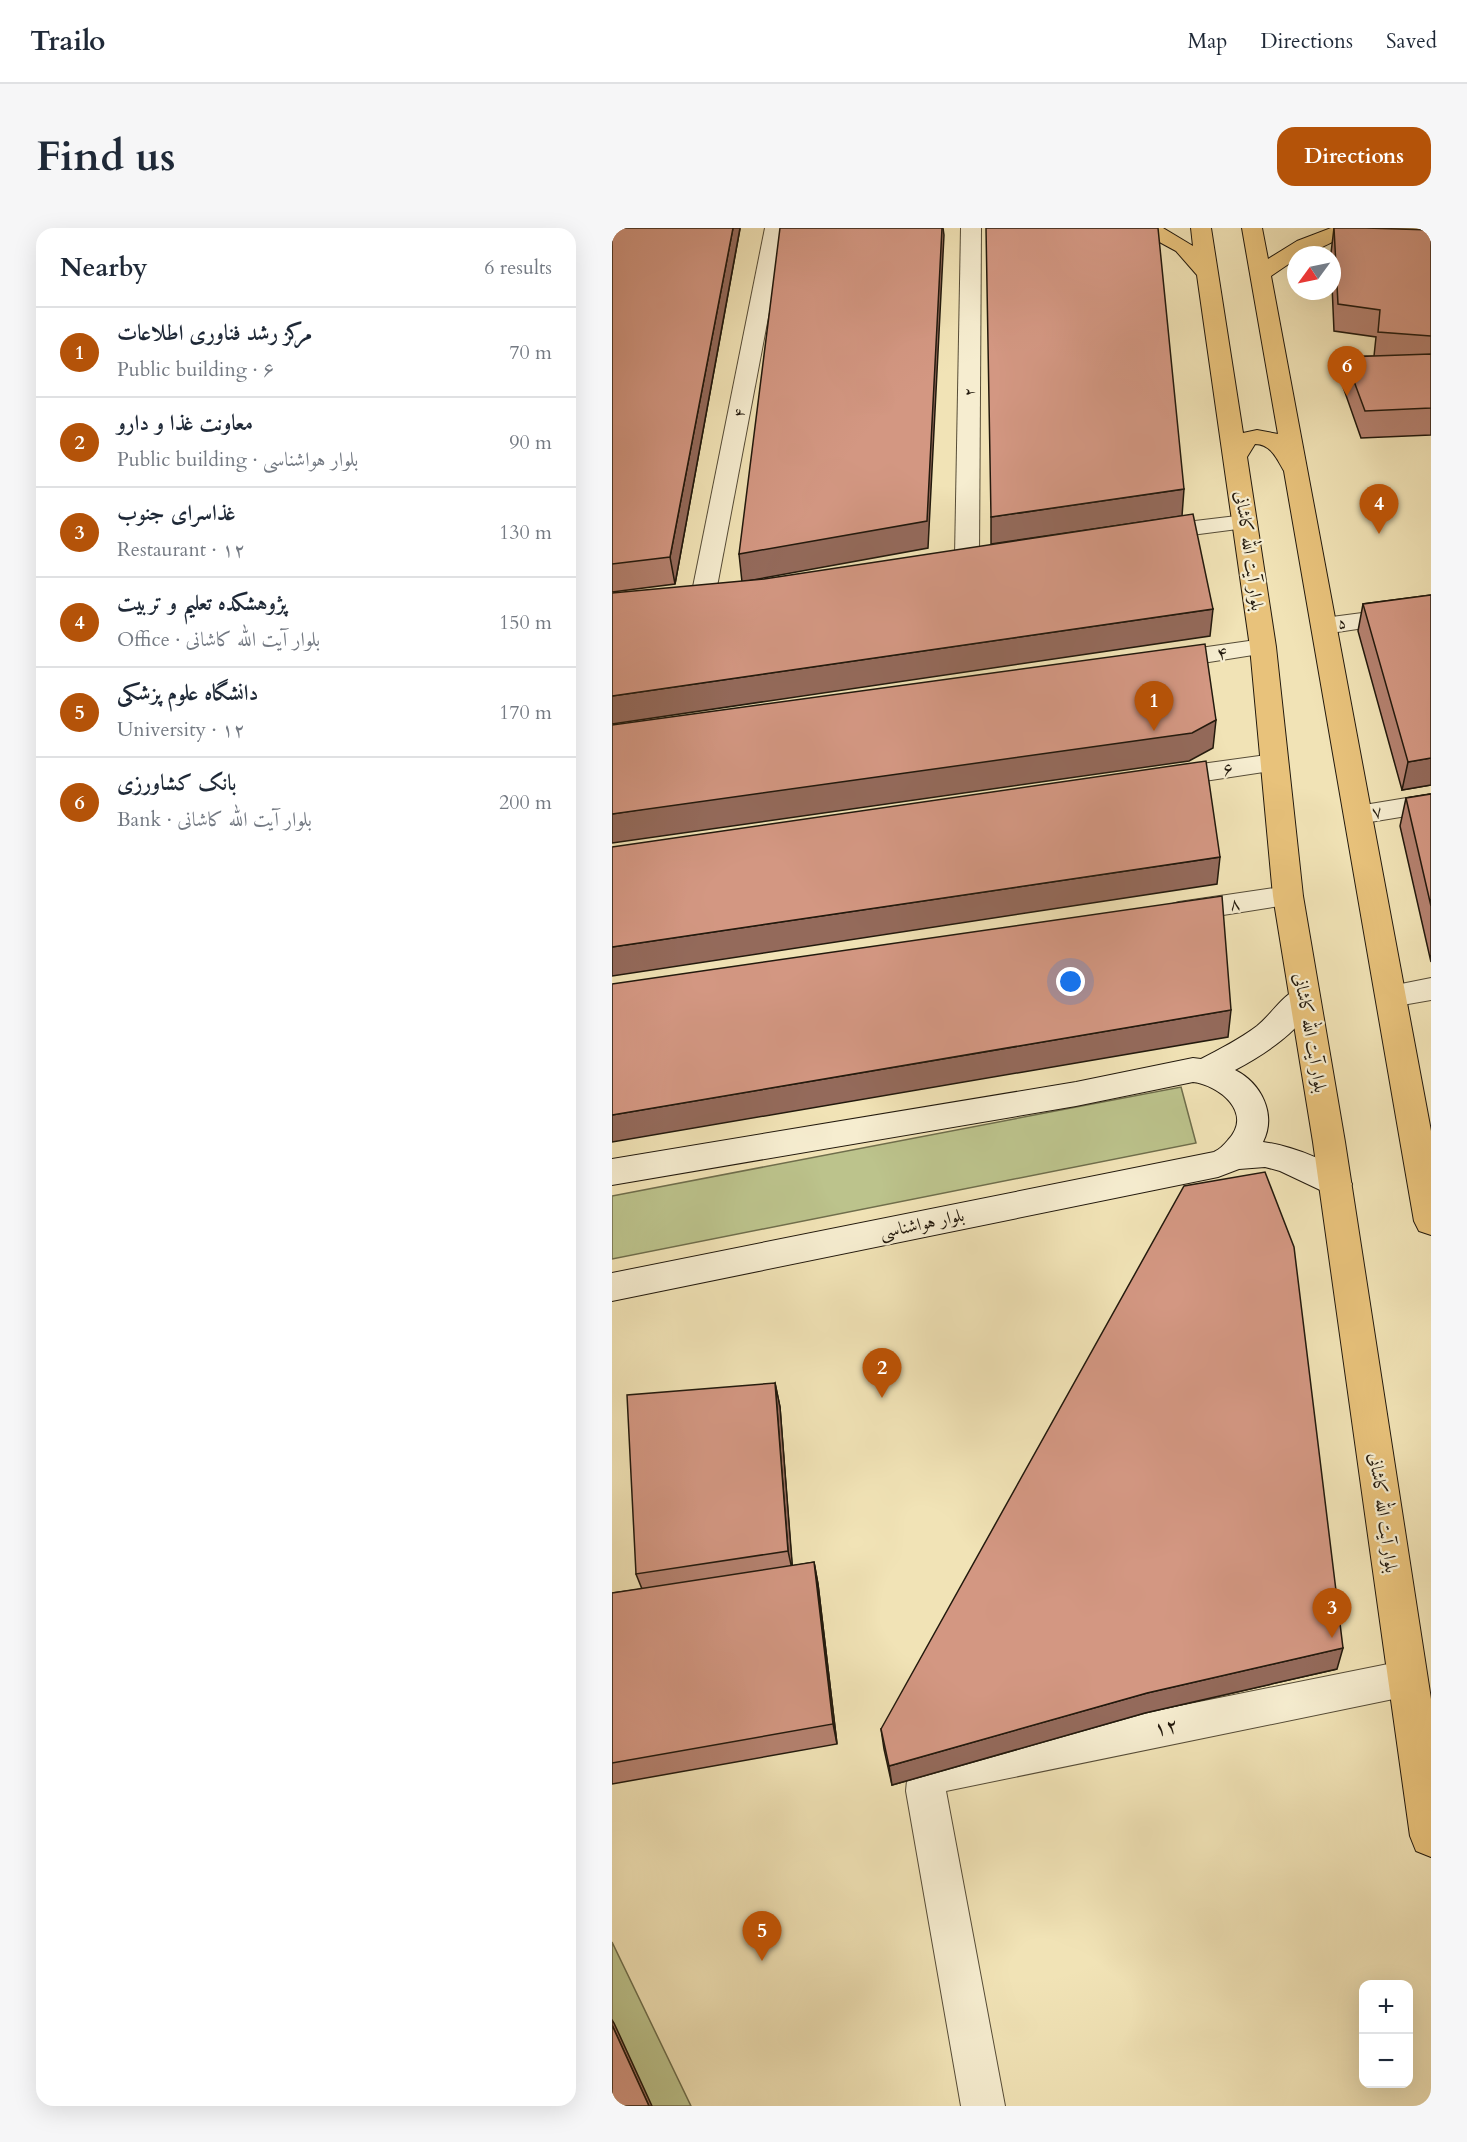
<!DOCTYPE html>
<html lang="en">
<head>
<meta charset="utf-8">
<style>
  :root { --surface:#fff; --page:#f6f6f7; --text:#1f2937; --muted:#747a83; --line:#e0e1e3; --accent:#b45309 }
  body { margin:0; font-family:Cardo,Amiri,serif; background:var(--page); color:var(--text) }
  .controls { position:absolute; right:18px; bottom:18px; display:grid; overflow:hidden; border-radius:12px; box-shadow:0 6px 24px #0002 }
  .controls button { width:54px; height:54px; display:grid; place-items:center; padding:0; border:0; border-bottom:2px solid var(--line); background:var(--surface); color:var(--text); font:30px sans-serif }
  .compass { position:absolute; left:675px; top:18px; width:54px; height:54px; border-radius:50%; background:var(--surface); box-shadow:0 6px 24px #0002; rotate:237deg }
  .you { position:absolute; left:459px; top:754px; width:21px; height:21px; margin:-15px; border:4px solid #fff; border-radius:50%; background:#1a73e8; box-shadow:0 0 0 9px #1a73e833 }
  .badge { display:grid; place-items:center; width:39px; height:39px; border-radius:50%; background:var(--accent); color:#fff; font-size:20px; font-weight:700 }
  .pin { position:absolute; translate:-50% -50px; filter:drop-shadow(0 2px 3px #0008) }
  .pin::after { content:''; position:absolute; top:32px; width:21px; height:18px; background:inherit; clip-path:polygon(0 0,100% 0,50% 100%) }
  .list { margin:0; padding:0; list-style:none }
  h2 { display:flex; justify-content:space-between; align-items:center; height:78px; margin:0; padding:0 24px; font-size:26px }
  h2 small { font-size:20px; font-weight:400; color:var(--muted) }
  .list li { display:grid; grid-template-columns:39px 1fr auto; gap:18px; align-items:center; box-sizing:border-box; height:90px; padding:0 24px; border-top:2px solid var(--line) }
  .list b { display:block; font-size:22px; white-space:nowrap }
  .list p { margin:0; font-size:20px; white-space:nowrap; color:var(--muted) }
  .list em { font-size:20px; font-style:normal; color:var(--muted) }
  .map { position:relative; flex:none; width:819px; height:1878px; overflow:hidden; border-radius:18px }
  header { display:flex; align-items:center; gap:36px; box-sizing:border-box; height:84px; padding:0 30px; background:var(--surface); border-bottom:2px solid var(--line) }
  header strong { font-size:28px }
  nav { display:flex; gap:33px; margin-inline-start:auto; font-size:21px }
  .intro { display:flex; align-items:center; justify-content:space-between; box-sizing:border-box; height:144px; padding:0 36px }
  h1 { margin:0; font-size:42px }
  .button { padding:15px 27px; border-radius:18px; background:var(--accent); color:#fff; font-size:21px; font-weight:700 }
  main { display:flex; gap:36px; padding:0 36px }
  aside { flex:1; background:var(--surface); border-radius:18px; box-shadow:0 6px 24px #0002 }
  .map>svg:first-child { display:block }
</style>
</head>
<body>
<header>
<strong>Trailo</strong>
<nav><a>Map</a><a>Directions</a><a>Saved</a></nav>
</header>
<div class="intro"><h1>Find us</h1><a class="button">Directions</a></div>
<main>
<aside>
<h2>Nearby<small>6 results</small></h2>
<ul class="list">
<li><span class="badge">1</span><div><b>مرکز رشد فناوری اطلاعات</b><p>Public building · ۶</p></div><em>70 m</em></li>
<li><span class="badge">2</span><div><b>معاونت غذا و دارو</b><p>Public building · بلوار هواشناسی</p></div><em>90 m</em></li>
<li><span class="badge">3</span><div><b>غذاسرای جنوب</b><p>Restaurant · ۱۲</p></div><em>130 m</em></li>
<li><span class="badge">4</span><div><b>پژوهشکده تعلیم و تربیت</b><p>Office · بلوار آیت الله کاشانی</p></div><em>150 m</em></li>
<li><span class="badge">5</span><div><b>دانشگاه علوم پزشکی</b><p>University · ۱۲</p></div><em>170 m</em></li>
<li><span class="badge">6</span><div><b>بانک کشاورزی</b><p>Bank · بلوار آیت الله کاشانی</p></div><em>200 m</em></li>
</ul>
</aside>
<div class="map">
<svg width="819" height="1878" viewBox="0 0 819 1878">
  <rect width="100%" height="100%" fill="#f1e3b6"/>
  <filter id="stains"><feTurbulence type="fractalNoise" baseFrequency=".00333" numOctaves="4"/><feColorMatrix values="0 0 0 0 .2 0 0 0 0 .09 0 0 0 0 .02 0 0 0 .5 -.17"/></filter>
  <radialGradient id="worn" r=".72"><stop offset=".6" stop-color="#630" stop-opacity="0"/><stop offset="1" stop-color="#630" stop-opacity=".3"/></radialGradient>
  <g fill="#bcc38c" stroke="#6f6e4c" stroke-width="1.5">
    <polygon points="569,859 584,915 0,1031 0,968"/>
    <polygon points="0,1714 79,1878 0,1878"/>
  </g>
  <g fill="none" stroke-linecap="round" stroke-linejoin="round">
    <defs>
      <g id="street">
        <polygon points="153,0 173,0 103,369 100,374 91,376 82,374 79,369"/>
        <polygon points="349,0 369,0 367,328 363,333 355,335 347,333 343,328"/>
        <polygon points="633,287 641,289 645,294 641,299 541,312 533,310 529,305 533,300 541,298"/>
        <polygon points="819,376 819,390 712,406 703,403 700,398 703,393 712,390"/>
        <polygon points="651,411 660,414 663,419 660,424 553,441 544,439 540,433 544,427 553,425"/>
        <polygon points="662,526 671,529 675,535 671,541 553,559 544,556 540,550 544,544 553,541"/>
        <polygon points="819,566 819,584 746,596 736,593 733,587 736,581 746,578"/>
        <polygon points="676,658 686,661 690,668 686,675 567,694 557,691 553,684 557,677 567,674"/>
        <polygon points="819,750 819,772 779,779 769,776 764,768 769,760"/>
        <polygon points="796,1432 809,1437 815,1450 809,1463 796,1468 334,1563 393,1878 349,1878 294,1563 295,1552 301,1538 324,1527"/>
      </g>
      <path id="secondary" d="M691,759l11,3 4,8c-18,33 -51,55 -83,72 26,13 42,44 28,72 24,3 77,20 89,42l-5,9 -12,4 -55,-26 -15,-4 -26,2 -21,8 -606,124v-28l602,-121c6,-3 10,-7 14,-12 26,-27 -9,-55 -35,-58l-117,24 -464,79v-26l464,-77 117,-24 8,1c19,-10 39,-20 56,-33 16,-13 27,-34 46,-39z"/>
      <path id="primary" d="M526,0h25l30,18 -2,-18h20l32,205 14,-3 21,4 -36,-206h20l6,31 29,-18 34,-13h33c-4,6 -10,6 -17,8 -16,5 -35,19 -51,19v4l-25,17 160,855v104l-12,-4 -5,-10 -130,-750c-7,-12 -13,-27 -29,-27l-8,13 29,190 27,249 42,246 86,557v158l-15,-6 -6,-15 -97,-694 -40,-246 -23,-249 -53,-372 -21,-24 -35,-19z"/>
    </defs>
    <use href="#street" stroke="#564c37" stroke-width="2"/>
    <use href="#secondary" stroke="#22190d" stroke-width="2"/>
    <use href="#primary" stroke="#22190d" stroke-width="2"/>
    <use href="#street" fill="#f6edd0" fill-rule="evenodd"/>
    <use href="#secondary" fill="#f6edd0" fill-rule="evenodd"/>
    <use href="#primary" fill="#e8c27b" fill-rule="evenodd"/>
  </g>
  <g fill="#b58270" stroke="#22190d" stroke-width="1.5">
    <polygon points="0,0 128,1 63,356 0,364"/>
    <polygon points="722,0 819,2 819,207 749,210 730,156 733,129 762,128 764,109 722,103 720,57 720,27 719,27 719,25"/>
    <polygon points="819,367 819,557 790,562 746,403 751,376"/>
    <polygon points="819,566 819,734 788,598 794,570"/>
    <polygon points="163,1155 168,1179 180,1338 202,1334 206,1356 225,1516 0,1556 0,1365 30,1361 24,1346"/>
    <polygon points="725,1441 533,1485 280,1557 272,1521 269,1501"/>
  </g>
  <g fill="#946a5b" stroke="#22190d" stroke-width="1.5">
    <polygon points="121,0 128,0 63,356 58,329"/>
    <polygon points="330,0 331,0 332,7 316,320 130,354 127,326"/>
    <polygon points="572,261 570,288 379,316 379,289"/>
    <polygon points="601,381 598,408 0,496 0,468"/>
    <polygon points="604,492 601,520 577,533 0,615 0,586"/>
    <polygon points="819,530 819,557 790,562 796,534"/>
    <polygon points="608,629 605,656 0,748 0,719"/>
    <polygon points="619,782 616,809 0,914 0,887"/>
    <polygon points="163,1155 168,1179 181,1346 176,1323"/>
    <polygon points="202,1334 206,1356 225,1516 221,1496"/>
    <polygon points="731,1420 725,1441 533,1485 280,1557 277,1538 535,1465"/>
    <polygon points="0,1792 2,1795 40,1878 37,1878 0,1797"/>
  </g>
  <g fill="#d39782" stroke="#22190d" stroke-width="1.5">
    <polygon points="0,0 121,0 58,329 0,336"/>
    <polygon points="168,0 330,0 315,293 127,326"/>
    <polygon points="374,0 546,0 572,261 379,289"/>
    <polygon points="722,0 754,0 819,2 819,108 766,104 768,82 726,76"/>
    <polygon points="819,126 819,180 753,183 733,129"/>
    <polygon points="581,286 601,381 0,468 0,365 152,351"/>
    <polygon points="819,367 819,530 796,534 751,376"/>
    <polygon points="593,416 604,492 580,505 0,586 0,497"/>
    <polygon points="594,533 608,629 0,719 0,619"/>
    <polygon points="819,566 819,678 794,570"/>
    <polygon points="610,668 619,782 0,887 0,756"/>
    <polygon points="653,944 682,1019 731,1420 535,1465 277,1538 269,1501 572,958"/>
    <polygon points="163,1155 176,1323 24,1346 15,1167"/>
    <polygon points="202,1334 221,1496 0,1535 0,1365"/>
    <polygon points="0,1797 37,1878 0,1878"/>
  </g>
  <g text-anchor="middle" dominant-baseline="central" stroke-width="4.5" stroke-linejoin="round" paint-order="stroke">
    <g font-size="15" fill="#22190d" stroke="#f6edd0">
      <text transform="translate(357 164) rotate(-89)">۲</text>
      <text transform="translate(127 185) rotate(-79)">۴</text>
      <text transform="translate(730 395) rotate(-8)">۵</text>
    </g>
    <g font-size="18" fill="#22190d" stroke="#f6edd0">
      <text transform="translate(637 323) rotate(82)">بلوار آیت الله کاشانی</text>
      <text transform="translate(610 425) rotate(-8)">۴</text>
      <text transform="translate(616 541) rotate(-8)">۶</text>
      <text transform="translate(765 584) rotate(-10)">۷</text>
      <text transform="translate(623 676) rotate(-8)">۸</text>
      <text transform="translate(698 805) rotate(80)">بلوار آیت الله کاشانی</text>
      <text transform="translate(310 996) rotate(-12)">بلوار هواشناسی</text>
      <text transform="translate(771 1285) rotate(82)">بلوار آیت الله کاشانی</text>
    </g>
    <g font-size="21" fill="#22190d" stroke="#f6edd0">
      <text transform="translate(554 1499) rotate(-11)">۱۲</text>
    </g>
  </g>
  <rect width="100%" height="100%" filter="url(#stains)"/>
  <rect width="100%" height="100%" fill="url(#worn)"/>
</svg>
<div class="controls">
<button>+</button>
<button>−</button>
</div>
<svg class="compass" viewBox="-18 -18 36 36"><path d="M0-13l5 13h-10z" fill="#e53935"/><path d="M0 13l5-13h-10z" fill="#747a83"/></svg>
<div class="you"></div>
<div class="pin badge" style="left:542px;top:503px">1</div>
<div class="pin badge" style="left:270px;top:1170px">2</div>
<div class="pin badge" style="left:720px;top:1410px">3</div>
<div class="pin badge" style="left:767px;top:306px">4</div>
<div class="pin badge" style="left:150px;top:1733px">5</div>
<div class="pin badge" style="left:735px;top:168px">6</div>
</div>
</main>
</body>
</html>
